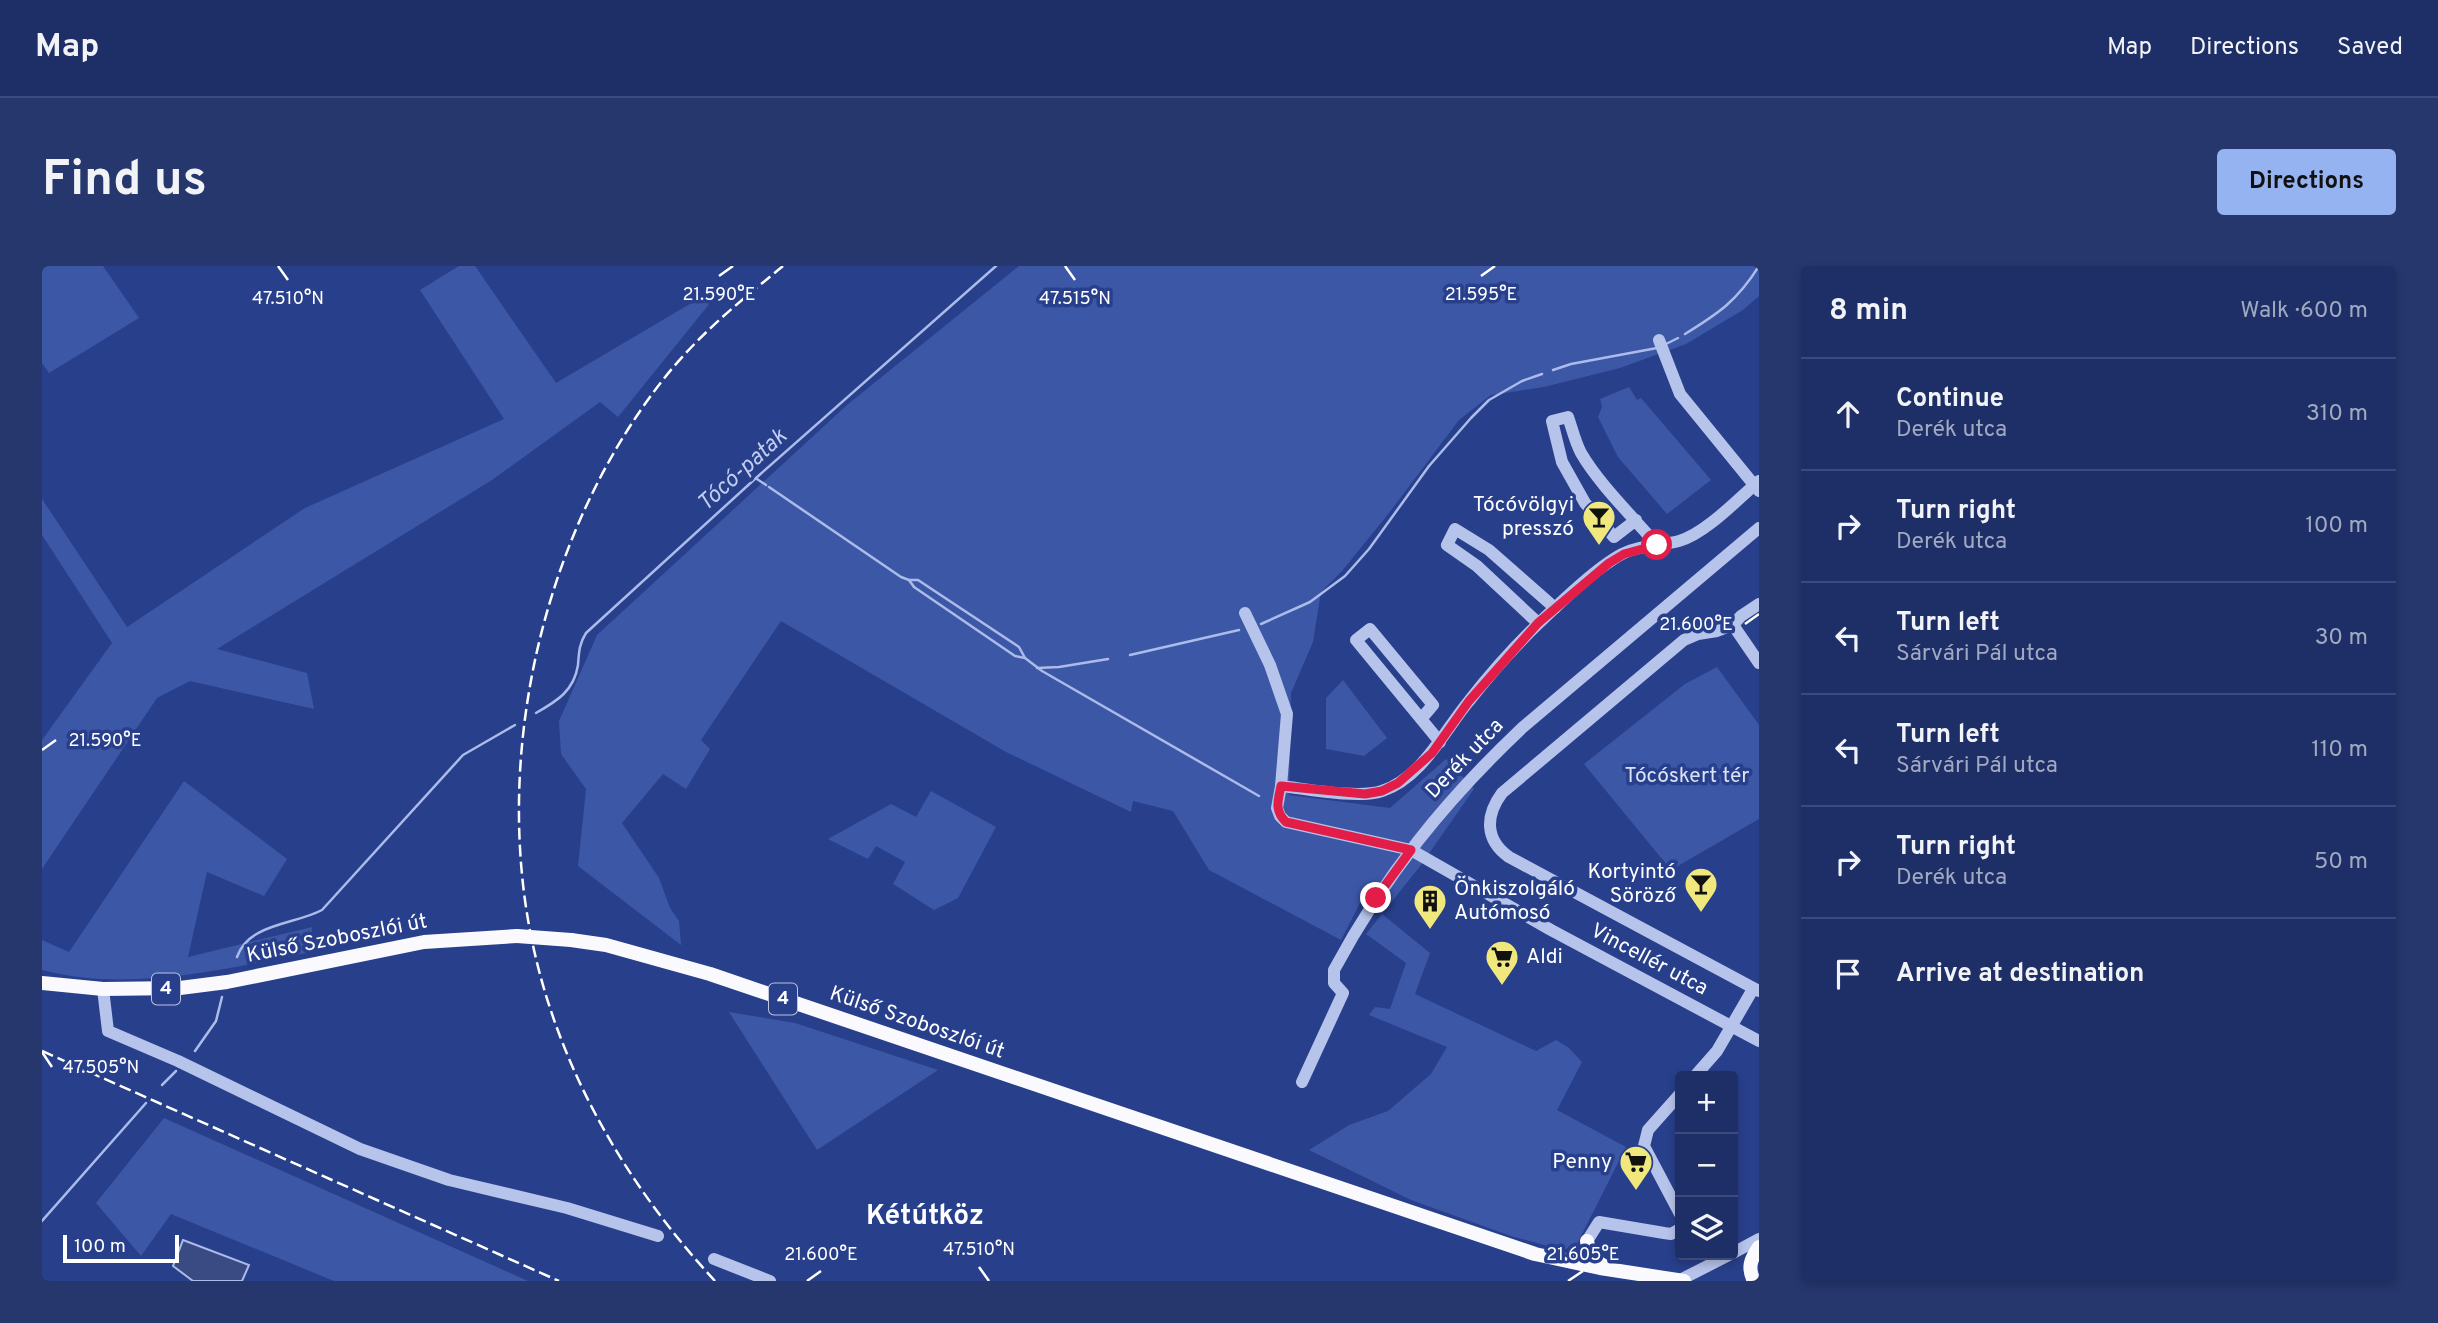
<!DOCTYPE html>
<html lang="en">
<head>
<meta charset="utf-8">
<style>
  :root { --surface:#1e2f68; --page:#26376e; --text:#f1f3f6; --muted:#a1a9c0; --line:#3c4a7c; --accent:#95b2f1 }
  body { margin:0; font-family:Overpass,sans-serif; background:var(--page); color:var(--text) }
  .controls { position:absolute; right:21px; bottom:21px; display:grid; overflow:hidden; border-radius:7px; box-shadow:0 4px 10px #0003 }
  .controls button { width:63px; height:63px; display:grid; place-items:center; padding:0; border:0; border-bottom:2px solid var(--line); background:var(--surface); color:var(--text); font:35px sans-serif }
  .scale { position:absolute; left:21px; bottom:18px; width:116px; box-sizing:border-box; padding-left:7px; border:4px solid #fff; border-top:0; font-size:19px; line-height:24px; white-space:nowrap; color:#fff; -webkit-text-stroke:5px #283f8b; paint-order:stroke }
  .stop { position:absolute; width:21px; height:21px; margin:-16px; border:5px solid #e11d48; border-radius:50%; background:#fff }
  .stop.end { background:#e11d48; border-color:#fff; box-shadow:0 2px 7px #0008 }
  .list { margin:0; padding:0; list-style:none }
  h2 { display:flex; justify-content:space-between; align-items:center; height:91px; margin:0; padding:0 28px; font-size:30px }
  h2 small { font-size:23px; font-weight:400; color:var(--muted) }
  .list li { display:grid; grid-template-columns:46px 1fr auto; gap:21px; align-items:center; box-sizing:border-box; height:112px; padding:0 28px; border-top:2px solid var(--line) }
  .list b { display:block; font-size:26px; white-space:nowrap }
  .list p { margin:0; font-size:23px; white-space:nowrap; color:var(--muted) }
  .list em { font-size:23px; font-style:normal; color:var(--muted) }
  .icon { flex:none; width:38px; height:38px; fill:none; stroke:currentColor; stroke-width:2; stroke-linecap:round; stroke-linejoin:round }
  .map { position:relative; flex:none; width:1717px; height:1015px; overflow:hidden; border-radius:7px }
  header { display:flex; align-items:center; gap:42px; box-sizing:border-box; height:98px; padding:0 35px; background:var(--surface); border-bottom:2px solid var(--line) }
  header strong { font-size:33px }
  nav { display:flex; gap:38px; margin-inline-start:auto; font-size:24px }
  .intro { display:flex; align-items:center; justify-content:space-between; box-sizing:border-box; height:168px; padding:0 42px }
  h1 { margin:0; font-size:49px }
  .button { padding:18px 32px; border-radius:7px; background:var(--accent); color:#111; font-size:24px; font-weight:700 }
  main { display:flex; gap:42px; padding:0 42px }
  aside { flex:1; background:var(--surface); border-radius:7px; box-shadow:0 4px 10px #0003 }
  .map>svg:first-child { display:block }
</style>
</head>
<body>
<header>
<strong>Map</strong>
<nav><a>Map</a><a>Directions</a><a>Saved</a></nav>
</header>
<div class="intro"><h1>Find us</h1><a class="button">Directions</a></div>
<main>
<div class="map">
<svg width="1717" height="1015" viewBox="0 0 1717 1015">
  <rect width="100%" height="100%" fill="#283f8b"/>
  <g fill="#3d57a7">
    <polygon points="0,0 61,0 97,52 7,107 0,97"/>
    <polygon points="417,0 433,0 514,117 685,16 576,151 558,136 450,214 175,383 265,407 272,443 148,415 115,432 0,603 0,474 70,377 0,269 0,233 85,361 263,242 462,153 378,24"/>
    <polygon points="977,0 1717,0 1717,30 1701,44 1644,78 1578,102 1502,121 1449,129 1417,154 1347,247 1300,305 1279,326 1271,376 1249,427 1247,529 1348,542 1404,493 1432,523 1379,599 1340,648 1388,687 1373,728 1494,785 1514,774 1527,782 1540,796 1515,844 1584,881 1534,980 1520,984 1469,970 1369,934 1267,884 1307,859 1346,845 1389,808 1405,781 1327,749 1333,741 1348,743 1364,697 1324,668 1340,648 1318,637 1299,674 1167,604 1131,545 1091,535 1089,546 964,486 739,355 659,474 668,483 644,523 621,508 580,557 617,612 628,642 637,655 639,679 536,600 544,523 519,488 517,455 555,369 805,139"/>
    <polygon points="1587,121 1595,134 1599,132 1669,214 1625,248 1576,191 1556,151 1560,141 1558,133"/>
    <polygon points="1675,401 1717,459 1717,553 1629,604 1542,498 1643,418"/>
    <polygon points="1301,414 1345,472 1322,490 1284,483 1284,432"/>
    <path d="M142,515l103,78 -23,37 -57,-24 -19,85 124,-30 -1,25c-87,17 -181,41 -269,18v-30l27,12z"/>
    <polygon points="889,525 954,561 916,632 892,644 851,618 863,596 834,580 826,593 786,573 849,538 874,551"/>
    <polygon points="687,746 753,757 896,804 775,884"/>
    <polygon points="122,852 486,1015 292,1015 129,948 99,990 54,937"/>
  </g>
  <polygon fill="#3a4b83" stroke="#abbbea" stroke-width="2" points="141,974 207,999 200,1015 151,1015 131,1000"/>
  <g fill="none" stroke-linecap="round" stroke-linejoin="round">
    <g stroke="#abbbea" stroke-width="2.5">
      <path d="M1643,68c34,-21 52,-33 74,-68"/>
      <polyline points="1624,78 1636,72"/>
      <polyline points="1511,104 1529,98 1615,82"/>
      <polyline points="715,213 724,219"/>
      <polyline points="727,221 859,311 867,314 872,321 973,390 983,392 1000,405 1217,530"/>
      <polyline points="867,314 876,314 977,381 983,392"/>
      <polyline points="1219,358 1268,336 1303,310 1327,283 1387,200 1429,152 1447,134 1480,115 1500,108"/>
      <polyline points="1088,389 1197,364"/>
      <polyline points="995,402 1017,401 1066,393"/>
      <path d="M494,447c21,-12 38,-22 42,-48 1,-13 1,-21 8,-32l170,-155 240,-212"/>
      <path d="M195,691c12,-34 57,-32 85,-47l141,-155 52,-30"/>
      <polyline points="153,785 174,755 180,731"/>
      <polyline points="120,819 134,805"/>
      <polyline points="0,955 104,837"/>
    </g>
    <g stroke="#b6c3ea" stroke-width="12">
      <polyline points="1617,74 1638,128 1717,225"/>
      <path d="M1594,254l-22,17 -29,-34 -23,-41 -10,-41 16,-4c4,11 7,25 13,36 18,31 52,64 76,92"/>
      <path d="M1717,338l-18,12 -8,9 -16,6 -19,3 -14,6 -182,153c-17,23 -17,47 7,64l250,134"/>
      <polyline points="1203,347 1228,399 1245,448 1239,520 1235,542 1238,550 1244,556 1369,584 1509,664 1717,775"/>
      <polyline points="1496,357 1435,300 1405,279 1413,263 1447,284 1513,342"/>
      <polyline points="1691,359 1717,397"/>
      <polyline points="1379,453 1391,439 1328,363 1314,374 1398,476"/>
      <path d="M1239,520c26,3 78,13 101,5 40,-13 62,-60 87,-90 21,-27 46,-55 71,-79 22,-21 56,-54 82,-68 17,-9 38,-8 57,-13 26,-7 59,-42 80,-60"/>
      <polyline points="61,723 66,765 136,795 318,883 407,914 525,942 616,970"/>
      <polyline points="1653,810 1675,785 1711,723"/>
      <path d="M1260,816l41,-89 -9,-10v-13c51,-95 110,-168 188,-242l237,-200"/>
      <polyline points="1638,828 1606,864 1602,880 1638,948"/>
      <polyline points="1545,975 1557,956 1622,967 1629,968 1638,963"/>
      <polyline points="1691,987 1717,973"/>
      <polyline points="672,993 728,1015"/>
      <polyline points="1636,1015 1687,989"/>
    </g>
    <g stroke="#fafafe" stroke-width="14">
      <polyline points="529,674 564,679 668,708 1493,988 1558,1002 1642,1015"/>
      <polyline points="0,717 61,723 138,722 185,716 382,676 475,670"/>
      <path d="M1545,975c2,12 8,22 21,27"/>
      <path d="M1712,1015c-7,-14 -3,-22 5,-34"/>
    </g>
    <g stroke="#fff" stroke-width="2.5" stroke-dasharray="12 5" stroke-linecap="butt">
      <polyline points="0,785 517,1015"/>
      <path d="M673,1015c-86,-93 -153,-206 -181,-331 -43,-191 8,-415 128,-569 37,-47 76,-78 121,-115"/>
    </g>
    <polyline stroke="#fafafe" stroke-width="14" points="475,670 529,674"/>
  </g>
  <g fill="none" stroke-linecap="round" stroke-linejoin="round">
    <path stroke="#e11d48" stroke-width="9" d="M1334,632l35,-48 -125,-28c-12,-12 -8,-21 -5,-36l84,8 17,-3 16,-8 34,-30 37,-52 69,-78 71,-60 15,-9 33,-9"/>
  </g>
  <path fill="none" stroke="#fff" stroke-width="2.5" d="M236,0l10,14M1023,0l10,14M677,10l14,-10M1439,10l14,-10M1703,358l14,-10M0,484l14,-10M0,786l10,15M937,1001l10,14M765,1015l14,-10M1526,1015l15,-10"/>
  <defs>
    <symbol id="bar-pin" viewBox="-11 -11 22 30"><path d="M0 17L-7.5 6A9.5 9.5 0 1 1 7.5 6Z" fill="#f1e87d" stroke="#283f8b"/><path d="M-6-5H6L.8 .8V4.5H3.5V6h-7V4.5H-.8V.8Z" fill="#111"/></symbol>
    <symbol id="building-pin" viewBox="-11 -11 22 30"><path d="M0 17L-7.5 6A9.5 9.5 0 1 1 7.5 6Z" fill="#f1e87d" stroke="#283f8b"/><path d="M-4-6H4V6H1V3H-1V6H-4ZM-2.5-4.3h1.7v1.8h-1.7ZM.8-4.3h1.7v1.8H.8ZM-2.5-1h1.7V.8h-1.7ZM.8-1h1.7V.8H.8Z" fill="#111"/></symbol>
    <symbol id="supermarket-pin" viewBox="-11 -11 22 30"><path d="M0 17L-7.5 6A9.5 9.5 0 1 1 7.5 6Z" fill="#f1e87d" stroke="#283f8b"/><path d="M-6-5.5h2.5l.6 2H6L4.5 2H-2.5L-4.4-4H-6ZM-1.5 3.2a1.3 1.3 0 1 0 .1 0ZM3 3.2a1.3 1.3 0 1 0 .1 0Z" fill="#111"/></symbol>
  </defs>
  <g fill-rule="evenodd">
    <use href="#bar-pin" x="1538" y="232" width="38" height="52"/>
    <use href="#bar-pin" x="1640" y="599" width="38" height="52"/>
    <use href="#building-pin" x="1369" y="616" width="38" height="52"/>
    <use href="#supermarket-pin" x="1441" y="672" width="38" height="52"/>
    <use href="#supermarket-pin" x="1575" y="877" width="38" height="52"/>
  </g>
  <g text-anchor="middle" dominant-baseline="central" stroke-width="7" stroke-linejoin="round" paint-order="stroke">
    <g fill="#283f8b" stroke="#bec5dc" stroke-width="2">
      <rect x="110" y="707.5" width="28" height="31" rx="5"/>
      <rect x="727" y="717.5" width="28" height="31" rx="5"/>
    </g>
    <g font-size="19" font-weight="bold" fill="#fff">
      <text x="124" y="723">4</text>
      <text x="741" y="733">4</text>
    </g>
    <g font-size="21" fill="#fff" stroke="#283f8b" text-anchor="end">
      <text x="1532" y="239">Tócóvölgyi<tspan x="1532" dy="24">presszó</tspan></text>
      <text x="1634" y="606">Kortyintó<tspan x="1634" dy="24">Söröző</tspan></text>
      <text x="1412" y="623" text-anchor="start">Önkiszolgáló<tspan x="1412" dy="24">Autómosó</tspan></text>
      <text x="1484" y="691" text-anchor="start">Aldi</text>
      <text x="1570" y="896">Penny</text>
    </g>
    <g font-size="21" fill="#fff" stroke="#283f8b">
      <text transform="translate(1423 493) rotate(-46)">Derék utca</text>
      <text transform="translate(295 673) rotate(-11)">Külső Szoboszlói út</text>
      <text transform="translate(1607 694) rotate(28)">Vincellér utca</text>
      <text transform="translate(875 757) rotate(19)">Külső Szoboszlói út</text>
    </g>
    <g font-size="21" fill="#dae2f7" stroke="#283f8b">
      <text x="1645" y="510">Tócóskert tér</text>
    </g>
    <g font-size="23" font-style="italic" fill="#c2cef1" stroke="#283f8b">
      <text transform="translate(701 205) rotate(-42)">Tócó-patak</text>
    </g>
    <g font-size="28" font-weight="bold" fill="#fff" stroke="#283f8b">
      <text x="883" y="951">Kétútköz</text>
    </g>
  </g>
  <g font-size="18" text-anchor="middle" fill="#fff" stroke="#283f8b" stroke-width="7" stroke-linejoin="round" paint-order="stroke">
    <text x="1439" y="34">21.595°E</text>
    <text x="677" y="34">21.590°E</text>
    <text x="246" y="38">47.510°N</text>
    <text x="1033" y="38">47.515°N</text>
    <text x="1654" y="364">21.600°E</text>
    <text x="63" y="480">21.590°E</text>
    <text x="59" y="807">47.505°N</text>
    <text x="937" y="989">47.510°N</text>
    <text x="779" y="994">21.600°E</text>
    <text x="1541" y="994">21.605°E</text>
  </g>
</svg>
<div class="controls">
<button>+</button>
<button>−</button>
<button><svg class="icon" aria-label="layers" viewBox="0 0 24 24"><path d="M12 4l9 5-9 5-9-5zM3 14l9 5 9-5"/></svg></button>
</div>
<div class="scale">100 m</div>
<div class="stop" style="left:1615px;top:279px"></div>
<div class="stop end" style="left:1334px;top:632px"></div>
</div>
<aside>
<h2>8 min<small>Walk · 600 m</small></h2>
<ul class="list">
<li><svg class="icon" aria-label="ahead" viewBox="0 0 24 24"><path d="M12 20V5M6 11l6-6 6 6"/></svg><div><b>Continue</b><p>Derék utca</p></div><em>310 m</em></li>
<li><svg class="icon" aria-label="right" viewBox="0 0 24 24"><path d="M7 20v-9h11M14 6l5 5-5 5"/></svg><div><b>Turn right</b><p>Derék utca</p></div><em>100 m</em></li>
<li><svg class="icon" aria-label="left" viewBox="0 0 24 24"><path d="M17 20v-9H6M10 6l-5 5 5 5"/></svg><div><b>Turn left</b><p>Sárvári Pál utca</p></div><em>30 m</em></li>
<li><svg class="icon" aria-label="left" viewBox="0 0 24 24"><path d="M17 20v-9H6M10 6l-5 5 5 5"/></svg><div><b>Turn left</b><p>Sárvári Pál utca</p></div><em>110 m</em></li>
<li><svg class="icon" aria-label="right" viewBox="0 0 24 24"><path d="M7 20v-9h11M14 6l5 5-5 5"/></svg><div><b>Turn right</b><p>Derék utca</p></div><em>50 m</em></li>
<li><svg class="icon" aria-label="arrive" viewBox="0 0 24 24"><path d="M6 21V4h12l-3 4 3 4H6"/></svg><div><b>Arrive at destination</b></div></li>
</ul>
</aside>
</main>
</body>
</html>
